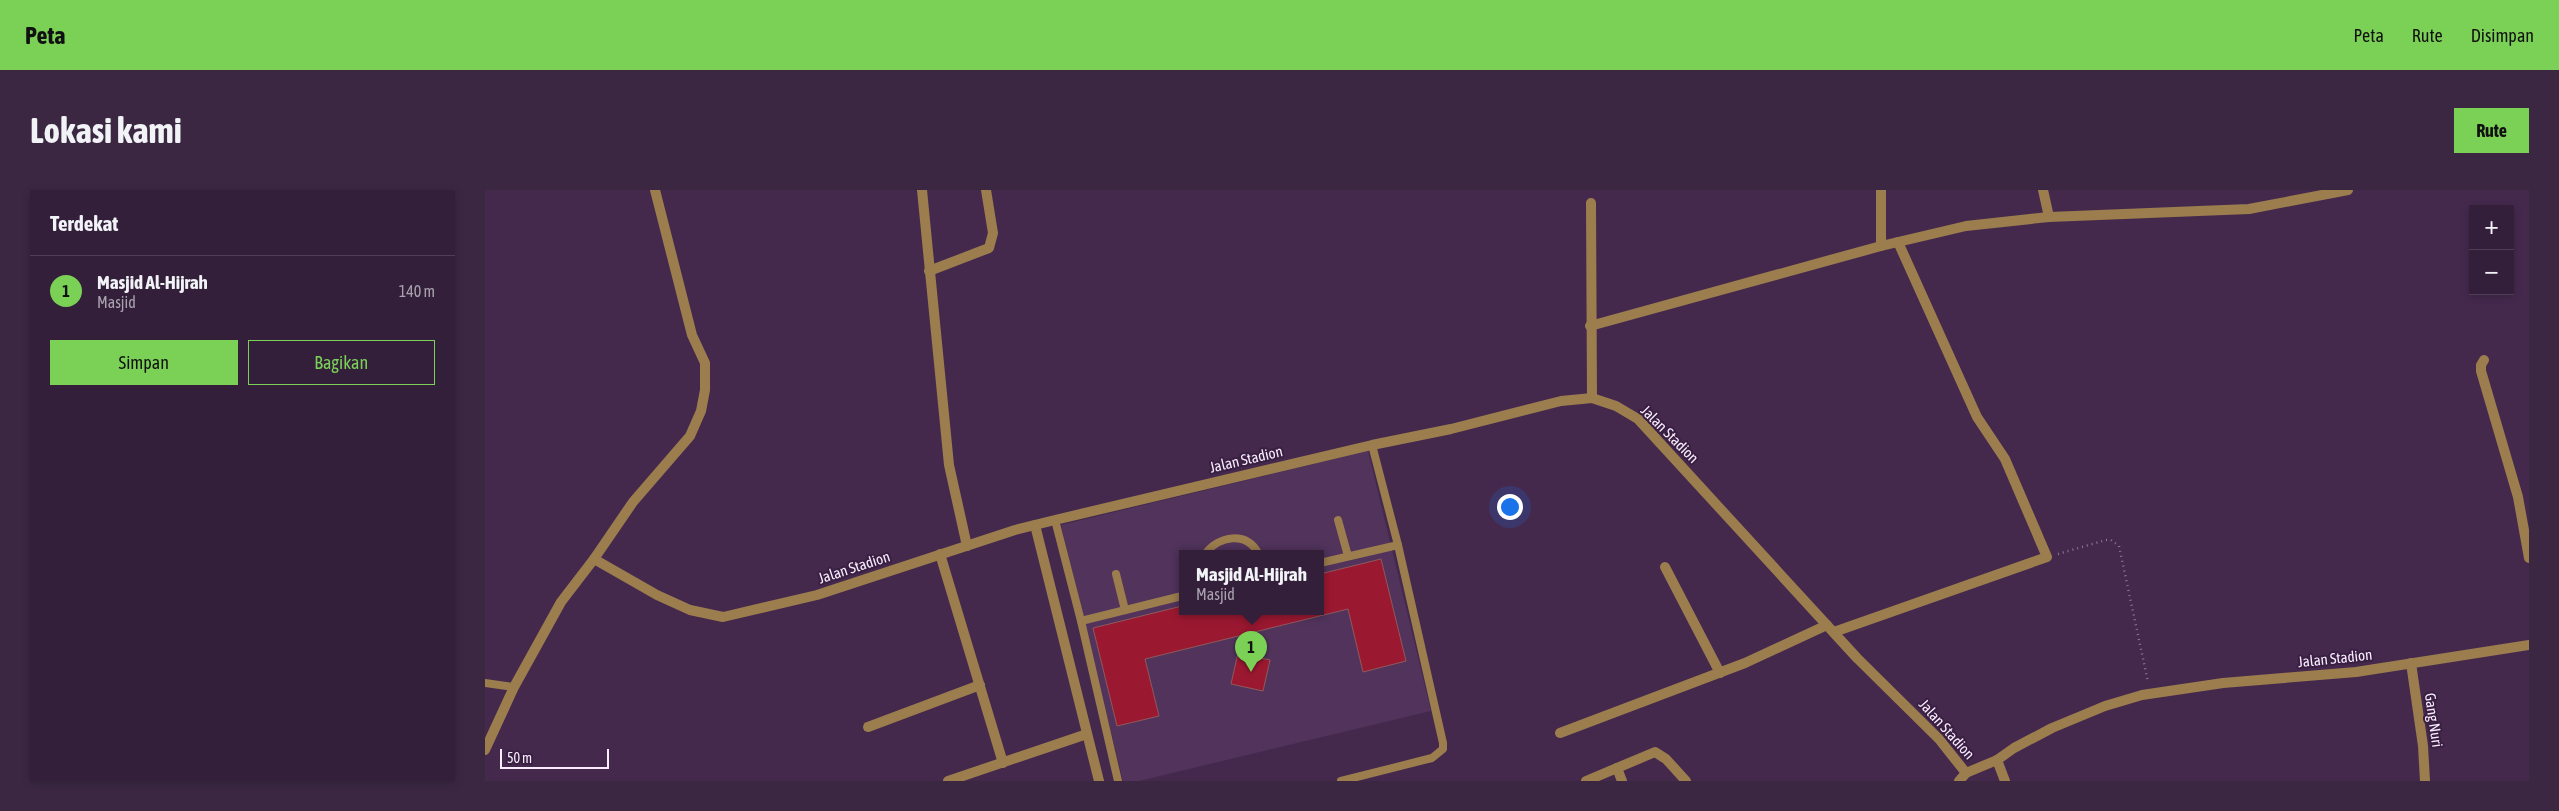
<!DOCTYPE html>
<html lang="id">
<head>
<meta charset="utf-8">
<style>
  :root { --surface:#331f3a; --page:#3b2742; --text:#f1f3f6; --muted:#a9a2af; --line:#4e3d54; --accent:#7ad156 }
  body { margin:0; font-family:"Asap Condensed",sans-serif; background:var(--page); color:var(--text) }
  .controls { position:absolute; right:15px; top:15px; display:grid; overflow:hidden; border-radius:0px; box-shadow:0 2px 8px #0003 }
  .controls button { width:45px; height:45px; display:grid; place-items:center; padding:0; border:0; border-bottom:1px solid var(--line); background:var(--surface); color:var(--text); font:25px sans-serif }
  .scale { position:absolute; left:15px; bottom:12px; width:109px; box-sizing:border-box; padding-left:5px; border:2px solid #f9ecfe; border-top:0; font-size:14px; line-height:18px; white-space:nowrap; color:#f9ecfe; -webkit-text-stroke:4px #391f42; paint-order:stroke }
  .you { position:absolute; left:1024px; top:316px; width:18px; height:18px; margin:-12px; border:4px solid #fff; border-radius:50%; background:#1a73e8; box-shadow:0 0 0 8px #1a73e833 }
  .badge { display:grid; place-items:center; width:32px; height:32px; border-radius:50%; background:var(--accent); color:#111; font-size:16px; font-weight:700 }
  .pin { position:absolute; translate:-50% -41px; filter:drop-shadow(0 1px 2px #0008) }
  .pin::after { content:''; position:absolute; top:26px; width:18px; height:15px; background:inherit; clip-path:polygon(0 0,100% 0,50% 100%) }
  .popup { position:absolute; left:694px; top:360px; width:145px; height:65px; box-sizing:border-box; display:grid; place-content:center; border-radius:0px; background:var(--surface); filter:drop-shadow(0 1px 4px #0005); font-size:16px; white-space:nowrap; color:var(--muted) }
  .popup b { font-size:19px; color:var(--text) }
  .popup::after { content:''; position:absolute; left:50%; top:100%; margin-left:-10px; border:10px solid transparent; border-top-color:var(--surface) }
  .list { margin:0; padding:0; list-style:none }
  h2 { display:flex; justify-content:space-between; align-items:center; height:65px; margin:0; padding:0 20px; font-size:21px }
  h2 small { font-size:16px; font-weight:400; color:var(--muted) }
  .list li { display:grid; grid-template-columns:32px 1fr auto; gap:15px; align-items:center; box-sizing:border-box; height:70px; padding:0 20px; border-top:1px solid var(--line) }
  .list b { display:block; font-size:19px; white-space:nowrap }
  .list p { margin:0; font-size:16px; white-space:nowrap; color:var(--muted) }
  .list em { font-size:16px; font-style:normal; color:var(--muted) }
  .actions { display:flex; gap:10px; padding:15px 20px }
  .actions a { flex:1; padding:11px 0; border:1px solid var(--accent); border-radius:0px; text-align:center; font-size:18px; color:var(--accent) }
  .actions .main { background:var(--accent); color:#111 }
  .map { position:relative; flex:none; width:2044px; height:591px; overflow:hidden; border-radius:0px }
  header { display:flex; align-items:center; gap:30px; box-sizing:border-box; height:70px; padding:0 25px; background:var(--accent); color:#111 }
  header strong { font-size:24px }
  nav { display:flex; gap:28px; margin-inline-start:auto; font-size:18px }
  .intro { display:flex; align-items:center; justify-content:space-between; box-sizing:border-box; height:120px; padding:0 30px }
  h1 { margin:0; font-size:35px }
  .button { padding:12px 22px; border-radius:0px; background:var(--accent); color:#111; font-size:18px; font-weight:700 }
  main { display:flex; gap:30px; padding:0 30px }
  aside { flex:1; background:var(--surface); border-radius:0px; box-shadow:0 2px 8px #0003 }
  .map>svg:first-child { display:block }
</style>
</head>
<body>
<header>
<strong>Peta</strong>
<nav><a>Peta</a><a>Rute</a><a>Disimpan</a></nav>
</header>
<div class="intro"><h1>Lokasi kami</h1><a class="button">Rute</a></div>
<main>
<aside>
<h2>Terdekat<small></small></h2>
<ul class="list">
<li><span class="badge">1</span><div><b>Masjid Al-Hijrah</b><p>Masjid</p></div><em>140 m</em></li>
</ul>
<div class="actions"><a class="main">Simpan</a><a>Bagikan</a></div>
</aside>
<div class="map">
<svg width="2044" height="591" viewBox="0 0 2044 591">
  <rect width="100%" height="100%" fill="#44294d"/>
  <path fill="#51335c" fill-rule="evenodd" d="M883,261l63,260 -292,70h-16l-62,-256zM697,363h138v58h-138z"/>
  <g fill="#9b1831" stroke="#8f5a5c">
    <polygon points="896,369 921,471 878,482 863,419 660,469 674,526 632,536 608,438 697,416 697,421 835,421 835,384"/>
    <polygon points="753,463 785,470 778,501 746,494"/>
  </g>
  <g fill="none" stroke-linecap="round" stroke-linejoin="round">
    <polyline stroke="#8b7693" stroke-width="2.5" stroke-dasharray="1 4" stroke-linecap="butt" points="1573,364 1621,350 1626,350 1634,356 1663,492"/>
    <g stroke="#9b7d4e" stroke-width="8">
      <polyline points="570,330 596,431 697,406"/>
      <polyline points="853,330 863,366"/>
      <path d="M721,363c13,-17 40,-22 52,0"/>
      <polyline points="835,373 913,355 887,255"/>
      <polyline points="631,384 640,420"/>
      <polyline points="596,431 633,591"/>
      <polyline points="0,493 29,497"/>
      <polyline points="856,591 947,568 958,559 958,553 913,355"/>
    </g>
    <g stroke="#9b7d4e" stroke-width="10">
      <polyline points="437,0 464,275 482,356"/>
      <polyline points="1558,0 1564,27"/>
      <polyline points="1106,13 1107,208"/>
      <polyline points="1396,56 1396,0"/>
      <polyline points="444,81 504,58 508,43 501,0"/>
      <polyline points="1105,136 1396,56 1481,36 1564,27 1764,19 1863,0"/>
      <polyline points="1999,170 1996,175 1996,181 2033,307 2044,368"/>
      <polyline points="550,335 614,591"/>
      <polyline points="455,364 518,573"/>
      <polyline points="1180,377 1235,483"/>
      <polyline points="1349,442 1562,367 1520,269 1492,227 1413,52"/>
      <polyline points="1926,473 1938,556 1940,591"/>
      <polyline points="383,537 495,495"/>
      <polyline points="1075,543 1260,473 1342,435"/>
      <polyline points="0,560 29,497 76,412 109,369 148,312 205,246 216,221 220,200 220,173 207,145 170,0"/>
      <polyline points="1512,570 1520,591"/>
      <polyline points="1132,578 1137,591"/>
      <polyline points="463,591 602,544"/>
      <polyline points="1101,591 1170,562 1181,569 1201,591"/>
      <polyline points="1474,591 1481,583"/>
    </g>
    <polyline stroke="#9b7d4e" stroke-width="10" points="109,369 172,405 205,420 238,427 332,405 530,340 570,330 887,255 966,239 1076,211 1107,208 1131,216 1153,229 1372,468 1454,549 1481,583 1512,570 1529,558 1567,538 1620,516 1657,505 1738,493 1871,482 2044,455"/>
  </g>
  <g text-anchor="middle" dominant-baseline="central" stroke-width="4" stroke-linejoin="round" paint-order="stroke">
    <g font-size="15" fill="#f9ecfe" stroke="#391f42">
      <text transform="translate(1185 244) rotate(45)">Jalan Stadion</text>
      <text transform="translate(761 269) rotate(-13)">Jalan Stadion</text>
      <text transform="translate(369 377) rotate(-18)">Jalan Stadion</text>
      <text transform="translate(1850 468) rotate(-6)">Jalan Stadion</text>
      <text transform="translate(1949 530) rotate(82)">Gang Nuri</text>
      <text transform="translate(1462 539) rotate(48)">Jalan Stadion</text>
    </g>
  </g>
</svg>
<div class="controls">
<button>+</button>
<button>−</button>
</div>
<div class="scale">50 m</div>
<div class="you"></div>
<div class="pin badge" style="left:766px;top:482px">1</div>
<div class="popup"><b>Masjid Al-Hijrah</b>Masjid</div>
</div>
</main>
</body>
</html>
